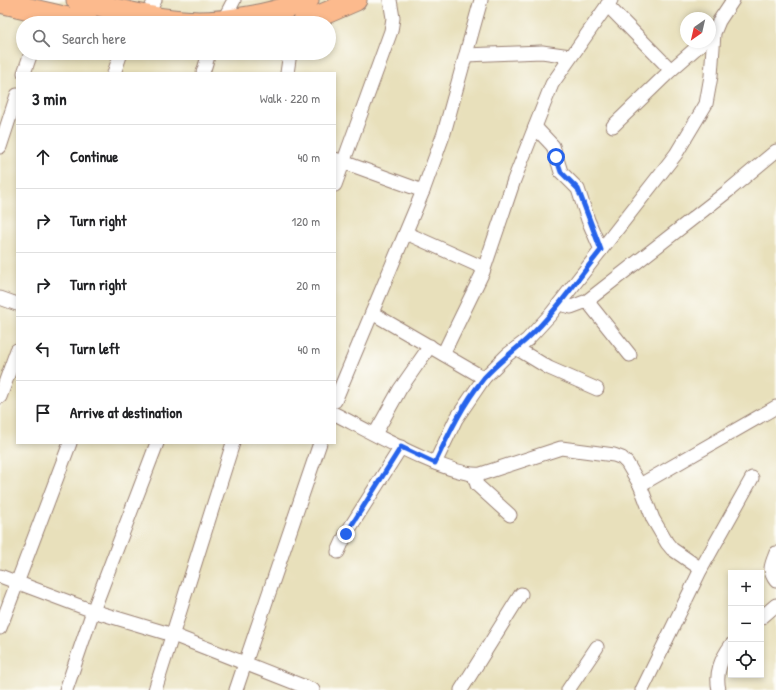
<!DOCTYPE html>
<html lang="en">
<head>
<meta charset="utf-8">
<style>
  :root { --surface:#fff; --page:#f2f2f2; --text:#202124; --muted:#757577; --line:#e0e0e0 }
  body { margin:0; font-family:"Patrick Hand",sans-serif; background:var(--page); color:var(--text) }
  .controls { position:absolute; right:12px; bottom:12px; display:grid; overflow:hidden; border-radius:0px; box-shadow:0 2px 6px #0003 }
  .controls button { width:36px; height:36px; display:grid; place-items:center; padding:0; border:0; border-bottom:1px solid var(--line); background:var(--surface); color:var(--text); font:20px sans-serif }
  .compass { position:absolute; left:680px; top:12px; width:36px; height:36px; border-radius:50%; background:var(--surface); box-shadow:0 2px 6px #0003; rotate:214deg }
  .stop { position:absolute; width:12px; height:12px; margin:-9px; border:3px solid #2563eb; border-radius:50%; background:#fff }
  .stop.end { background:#2563eb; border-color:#fff; box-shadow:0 1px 4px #0008 }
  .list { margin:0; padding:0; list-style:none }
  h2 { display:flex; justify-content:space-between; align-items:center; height:52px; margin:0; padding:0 16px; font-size:17px }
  h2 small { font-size:13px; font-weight:400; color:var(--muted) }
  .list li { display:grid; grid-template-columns:26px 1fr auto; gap:12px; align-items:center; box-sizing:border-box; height:64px; padding:0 16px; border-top:1px solid var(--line) }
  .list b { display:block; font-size:15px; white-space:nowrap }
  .list em { font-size:13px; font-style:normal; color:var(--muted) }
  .icon { flex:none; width:22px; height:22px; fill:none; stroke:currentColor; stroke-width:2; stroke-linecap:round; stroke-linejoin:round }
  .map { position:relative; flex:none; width:776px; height:690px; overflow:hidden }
  .search { position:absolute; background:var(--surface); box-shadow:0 2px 6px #0003; left:16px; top:16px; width:320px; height:44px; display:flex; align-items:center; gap:10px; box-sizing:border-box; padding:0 14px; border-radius:22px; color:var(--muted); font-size:15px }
  .panel { position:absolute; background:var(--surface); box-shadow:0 2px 6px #0003; left:16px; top:72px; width:320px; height:372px; border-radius:0px }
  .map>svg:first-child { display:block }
</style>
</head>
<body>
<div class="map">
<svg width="776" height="690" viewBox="0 0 776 690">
  <rect width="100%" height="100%" fill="#fdfcf7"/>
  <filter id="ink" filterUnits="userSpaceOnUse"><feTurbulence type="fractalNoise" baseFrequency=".025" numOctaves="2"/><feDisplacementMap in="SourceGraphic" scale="8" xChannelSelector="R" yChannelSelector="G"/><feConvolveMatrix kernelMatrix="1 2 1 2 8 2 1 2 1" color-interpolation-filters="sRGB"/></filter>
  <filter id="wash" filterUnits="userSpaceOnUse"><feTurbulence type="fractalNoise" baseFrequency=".012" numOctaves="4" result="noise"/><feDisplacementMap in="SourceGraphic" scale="16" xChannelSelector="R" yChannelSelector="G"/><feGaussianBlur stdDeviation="0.9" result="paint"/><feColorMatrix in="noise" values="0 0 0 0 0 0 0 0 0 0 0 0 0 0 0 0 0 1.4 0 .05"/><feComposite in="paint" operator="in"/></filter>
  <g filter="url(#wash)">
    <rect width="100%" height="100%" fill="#e8e0bb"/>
  </g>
  <g filter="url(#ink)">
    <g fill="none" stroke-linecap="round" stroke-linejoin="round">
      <defs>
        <g id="street">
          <polyline points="607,5 671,70"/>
          <polyline points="147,16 155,0"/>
          <polyline points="222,23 234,0"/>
          <polyline points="466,55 542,52 570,56"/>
          <polyline points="24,73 31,53"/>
          <polyline points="114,73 121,53"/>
          <polyline points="203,73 209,53"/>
          <polyline points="287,73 290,53"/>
          <polyline points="613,126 671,70 703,42"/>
          <polyline points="535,127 553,146 561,172 578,189 588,220 601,250"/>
          <polyline points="0,147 17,95"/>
          <polyline points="335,159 423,191"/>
          <polyline points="335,185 391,31 393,18 390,0"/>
          <polyline points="406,233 484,268"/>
          <polyline points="0,298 17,304"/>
          <polyline points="587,301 630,355"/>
          <polyline points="559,304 571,307 587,301 728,191 776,151"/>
          <polyline points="372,313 484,378"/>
          <polyline points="516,348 549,368 597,389"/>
          <polyline points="443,354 483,272 514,180 552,84 611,0"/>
          <polyline points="0,397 17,350"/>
          <polyline points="335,401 423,191 444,133 481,0"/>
          <path d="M335,414c30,15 116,64 146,60l80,-26 53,7 8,3 5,5 13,22 13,34 14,24 5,6 29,20"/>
          <polyline points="375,434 400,389 430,346"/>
          <polyline points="435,463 456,419 484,378 507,355 527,340 551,314 676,154 706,104 711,76 714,33 719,21 733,0"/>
          <polyline points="474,475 477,485 510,515"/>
          <polyline points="640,485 776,407"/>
          <polyline points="338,552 346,534 401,447"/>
          <path d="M776,553c-5,12 -8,18 0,28"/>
          <polyline points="0,576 93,611 173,635 313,690"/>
          <polyline points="761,618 776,605"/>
          <polyline points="0,628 70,443"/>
          <polyline points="66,690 93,611 157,443"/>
          <polyline points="155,690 233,443"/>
          <polyline points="236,690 320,443"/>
          <polyline points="461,690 521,594"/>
          <polyline points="568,690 597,647"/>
          <polyline points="642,690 701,569 752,478"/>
          <path d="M719,690c-4,-17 2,-31 12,-45"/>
        </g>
        <g id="primary">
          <path d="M77,0c34,8 69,18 105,21 34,4 95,-7 126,-21"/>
          <polyline points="0,2 89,23"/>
          <polyline points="303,23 356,0"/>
        </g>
      </defs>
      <use href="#street" stroke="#998073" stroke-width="15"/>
      <use href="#primary" stroke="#998073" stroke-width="23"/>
      <use href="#street" stroke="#fff" stroke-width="13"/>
      <use href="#primary" stroke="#fcba8d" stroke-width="21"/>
    </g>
  </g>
  <g fill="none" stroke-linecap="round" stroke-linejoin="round" filter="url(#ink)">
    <path stroke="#2563eb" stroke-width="5" d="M346,534l55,-87 34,16c14,-30 28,-59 49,-85 13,-15 29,-26 43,-39 28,-26 50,-59 74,-89l-23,-61 -17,-17 -5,-15"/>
  </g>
</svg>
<div class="controls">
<button>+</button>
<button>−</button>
<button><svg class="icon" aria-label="locate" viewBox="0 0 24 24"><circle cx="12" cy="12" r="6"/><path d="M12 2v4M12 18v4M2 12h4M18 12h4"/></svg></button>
</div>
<svg class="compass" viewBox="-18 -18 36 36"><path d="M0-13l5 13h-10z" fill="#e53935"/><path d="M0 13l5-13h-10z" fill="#757577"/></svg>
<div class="stop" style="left:556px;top:157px"></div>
<div class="stop end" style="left:346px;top:534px"></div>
<div class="search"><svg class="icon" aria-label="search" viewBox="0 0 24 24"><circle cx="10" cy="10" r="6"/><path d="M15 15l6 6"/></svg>Search here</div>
<section class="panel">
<h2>3 min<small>Walk · 220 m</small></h2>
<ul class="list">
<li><svg class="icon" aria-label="ahead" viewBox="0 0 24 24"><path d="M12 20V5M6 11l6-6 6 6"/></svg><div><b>Continue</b></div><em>40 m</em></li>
<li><svg class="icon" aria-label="right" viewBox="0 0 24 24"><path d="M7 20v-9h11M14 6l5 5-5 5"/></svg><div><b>Turn right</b></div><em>120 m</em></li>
<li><svg class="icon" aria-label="right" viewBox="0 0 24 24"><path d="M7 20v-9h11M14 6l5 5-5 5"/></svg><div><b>Turn right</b></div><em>20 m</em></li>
<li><svg class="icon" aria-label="left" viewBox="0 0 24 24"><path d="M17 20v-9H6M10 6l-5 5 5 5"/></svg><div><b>Turn left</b></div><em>40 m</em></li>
<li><svg class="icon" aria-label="arrive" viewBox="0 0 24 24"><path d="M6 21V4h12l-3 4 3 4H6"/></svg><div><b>Arrive at destination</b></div></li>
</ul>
</section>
</div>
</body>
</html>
